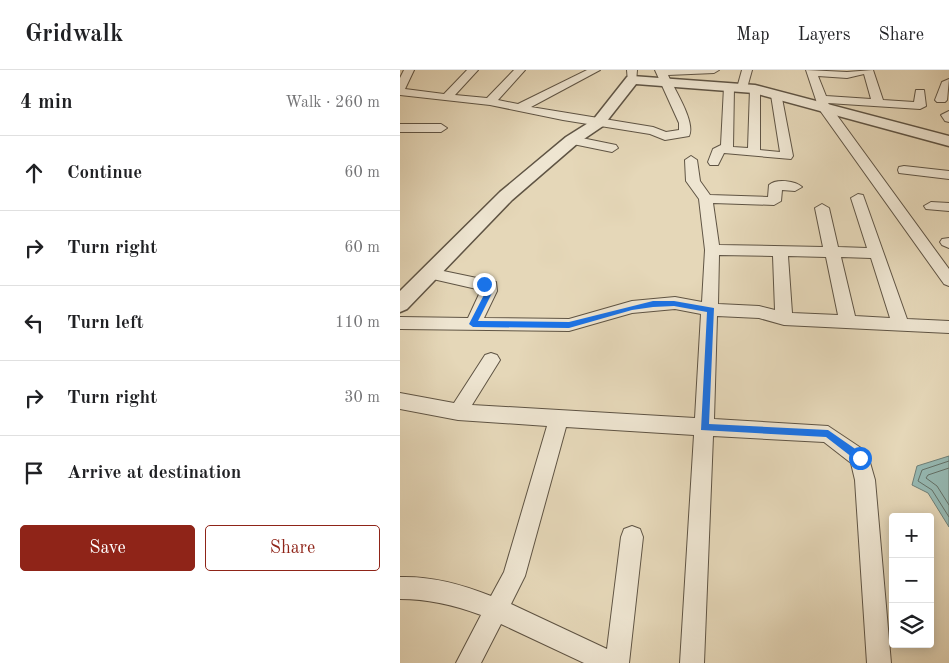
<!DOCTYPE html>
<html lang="en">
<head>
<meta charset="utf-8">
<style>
  :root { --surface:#fff; --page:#f2f2f2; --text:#202124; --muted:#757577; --line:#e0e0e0; --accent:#8f2418 }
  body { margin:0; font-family:"Old Standard TT",serif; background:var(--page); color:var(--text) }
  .controls { position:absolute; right:15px; bottom:15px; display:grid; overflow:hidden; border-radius:5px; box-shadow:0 2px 12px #0003 }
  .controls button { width:45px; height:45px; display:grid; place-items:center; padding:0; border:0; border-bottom:1px solid var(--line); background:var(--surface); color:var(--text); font:25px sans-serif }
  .stop { position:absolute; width:15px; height:15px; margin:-11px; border:4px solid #1a73e8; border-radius:50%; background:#fff }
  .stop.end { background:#1a73e8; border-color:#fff; box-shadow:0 1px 5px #0008 }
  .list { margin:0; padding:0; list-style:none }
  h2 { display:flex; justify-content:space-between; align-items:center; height:65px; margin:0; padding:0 20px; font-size:21px }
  h2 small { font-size:16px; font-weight:400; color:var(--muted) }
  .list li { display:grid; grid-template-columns:32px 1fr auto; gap:15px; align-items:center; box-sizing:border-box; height:75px; padding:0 20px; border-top:1px solid var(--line) }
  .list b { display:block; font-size:19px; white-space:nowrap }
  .list em { font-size:16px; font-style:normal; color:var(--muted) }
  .actions { display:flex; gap:10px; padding:15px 20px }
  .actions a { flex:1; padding:11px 0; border:1px solid var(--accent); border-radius:5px; text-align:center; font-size:18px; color:var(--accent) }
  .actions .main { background:var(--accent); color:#fff }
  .icon { flex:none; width:28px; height:28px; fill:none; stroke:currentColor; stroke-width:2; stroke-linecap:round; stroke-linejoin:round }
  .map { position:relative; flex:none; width:549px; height:593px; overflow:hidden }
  header { display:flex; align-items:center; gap:30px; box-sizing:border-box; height:70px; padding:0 25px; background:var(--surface); border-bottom:1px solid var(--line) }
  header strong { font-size:24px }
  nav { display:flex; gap:28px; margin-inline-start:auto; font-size:18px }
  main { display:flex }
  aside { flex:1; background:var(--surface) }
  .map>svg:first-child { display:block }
</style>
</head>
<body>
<header>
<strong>Gridwalk</strong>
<nav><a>Map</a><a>Layers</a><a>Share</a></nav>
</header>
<main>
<aside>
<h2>4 min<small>Walk · 260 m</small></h2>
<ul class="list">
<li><svg class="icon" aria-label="ahead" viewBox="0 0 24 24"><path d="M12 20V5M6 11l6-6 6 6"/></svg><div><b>Continue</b></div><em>60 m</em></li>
<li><svg class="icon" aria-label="right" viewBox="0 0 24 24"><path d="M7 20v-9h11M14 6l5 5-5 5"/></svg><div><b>Turn right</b></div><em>60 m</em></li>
<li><svg class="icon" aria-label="left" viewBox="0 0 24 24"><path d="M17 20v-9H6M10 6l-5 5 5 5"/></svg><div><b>Turn left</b></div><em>110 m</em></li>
<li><svg class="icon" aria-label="right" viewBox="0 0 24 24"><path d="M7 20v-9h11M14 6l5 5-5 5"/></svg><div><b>Turn right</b></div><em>30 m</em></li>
<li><svg class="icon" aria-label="arrive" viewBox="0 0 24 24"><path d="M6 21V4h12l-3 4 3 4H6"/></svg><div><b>Arrive at destination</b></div></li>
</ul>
<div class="actions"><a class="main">Save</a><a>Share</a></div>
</aside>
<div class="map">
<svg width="549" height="593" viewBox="0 0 549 593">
  <rect width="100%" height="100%" fill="#e5d7b8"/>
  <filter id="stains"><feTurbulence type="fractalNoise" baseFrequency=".004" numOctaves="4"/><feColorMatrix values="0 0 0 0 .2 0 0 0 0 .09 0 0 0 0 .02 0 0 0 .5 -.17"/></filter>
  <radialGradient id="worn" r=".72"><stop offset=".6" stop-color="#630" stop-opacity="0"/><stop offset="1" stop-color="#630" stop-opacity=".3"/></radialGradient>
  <polygon fill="#96b9b3" stroke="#6e7f77" points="549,386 549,457 528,423 512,415 517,396"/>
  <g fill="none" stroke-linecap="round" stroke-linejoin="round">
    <g stroke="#647168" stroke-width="1">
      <polyline points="549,391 522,400 518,411 532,420 549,447"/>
      <polyline points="549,398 528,405 526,408 537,416 549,435"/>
    </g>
    <defs>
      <g id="minor">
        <path d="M4,0h10l-9,19 39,5 23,-24h11l-23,25 32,3 27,-28h11l-27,30 20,4 69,-34h13l-69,37 122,20 13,5 13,-2v-7l-24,-53h64l-5,3 -46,2c6,14 28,47 21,61l-24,4 -15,-6 -87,-14 -73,-15 -90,-10v-17z"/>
        <polygon points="227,0 237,0 236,12 228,12"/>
        <polygon points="342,0 352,0 347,18 342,21 337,18"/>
        <path d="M406,0l41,2 26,-2 10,30 31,2 2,-12h8l2,16 -6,3 -92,-6 121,166v17l-5,-2 -125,-175zM464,4l7,25 -45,-3 -8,-20 29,2z"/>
        <polygon points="549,9 547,30 545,32 537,32 535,30 542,12"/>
        <polygon points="329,14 334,17 333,77 348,78 350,19 355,16 360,19 360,80 380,82 371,25 373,23 381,23 393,86 391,89 324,83 318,95 310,95 308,92 313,79 321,75 324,17"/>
        <polygon points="549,41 549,52 545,51 541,45"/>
        <polygon points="0,54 41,54 47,58 41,62 0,62"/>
        <polygon points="172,66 216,75 218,78 212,82 168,73 166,70 168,67"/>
        <path d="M291,86l6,4 3,21 10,14 58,2 1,-12c7,-7 27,-4 33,2l-7,4 -13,-1 -1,11 -7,4 -61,-2 6,42 104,2 -8,-39 7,-4 7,4 9,39 29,1 -16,-50 7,-4 5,1 44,124 42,2v12l-165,-8 -25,-7 -42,-2 -3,103 114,7 39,26 8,28 16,183h-24l-12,-183 -4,-17 -27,-21 -111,-6 -9,227h-24l14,-228 -128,-8 -41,149 -14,28 96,45 14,-112 3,-8 8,-3 8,3 3,8 -14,126h-45l-83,-39 -20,39h-25l25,-48c-27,-10 -53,-16 -81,-16v-22c32,-1 61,7 91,19l13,-24 43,-146 -89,-6 -58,-11v-16l54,10 31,-48 6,-2 6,2 3,5 -28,45 223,13 6,-104 -26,-5 -43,4 -63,18 -169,-2v-12l68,1 13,-28 -57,-13 -3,-4 3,-4 5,-1 67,14 1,9 -13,27 85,1 63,-18 43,-4 27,5 3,-52 -6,-51 -13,-18 -1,-21zM319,185l54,1 2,54 -16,-4 -41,-2zM388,186l38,1 12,58 -46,-2zM441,187l30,1 19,60 -35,-2z"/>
        <polygon points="504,96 549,101 549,109 499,103 498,100 499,97"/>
        <polygon points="531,132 549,133 549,141 526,139 524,136"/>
        <polygon points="549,168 549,178 542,175 540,172 542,169"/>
      </g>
      <polygon id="tertiary" points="232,6 355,15 549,66 549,76 354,23 236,14 203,56 178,73 112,130 7,239 0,242 0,221 100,122 166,67 193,50 227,7"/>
    </defs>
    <use href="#minor" stroke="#5f5444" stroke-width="2"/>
    <use href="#tertiary" stroke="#5f5444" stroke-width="3"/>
    <use href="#minor" fill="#eee5d1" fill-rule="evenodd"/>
    <use href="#tertiary" fill="#eee5d1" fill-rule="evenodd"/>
  </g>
  <polygon fill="#1a73e8" points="84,211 92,214 93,221 78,251 169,252 253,231 274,231 314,238 309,354 428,360 464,385 464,391 457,391 426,367 301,360 307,242 274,236 253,237 232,240 169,258 73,257 69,254 86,221 86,217 80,214"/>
  <rect width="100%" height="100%" filter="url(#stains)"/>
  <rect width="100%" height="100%" fill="url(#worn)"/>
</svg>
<div class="controls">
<button>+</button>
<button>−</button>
<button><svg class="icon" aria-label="layers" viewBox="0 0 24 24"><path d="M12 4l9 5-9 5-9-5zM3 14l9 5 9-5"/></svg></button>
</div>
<div class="stop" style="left:460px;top:388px"></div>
<div class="stop end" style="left:84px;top:214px"></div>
</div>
</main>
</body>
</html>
